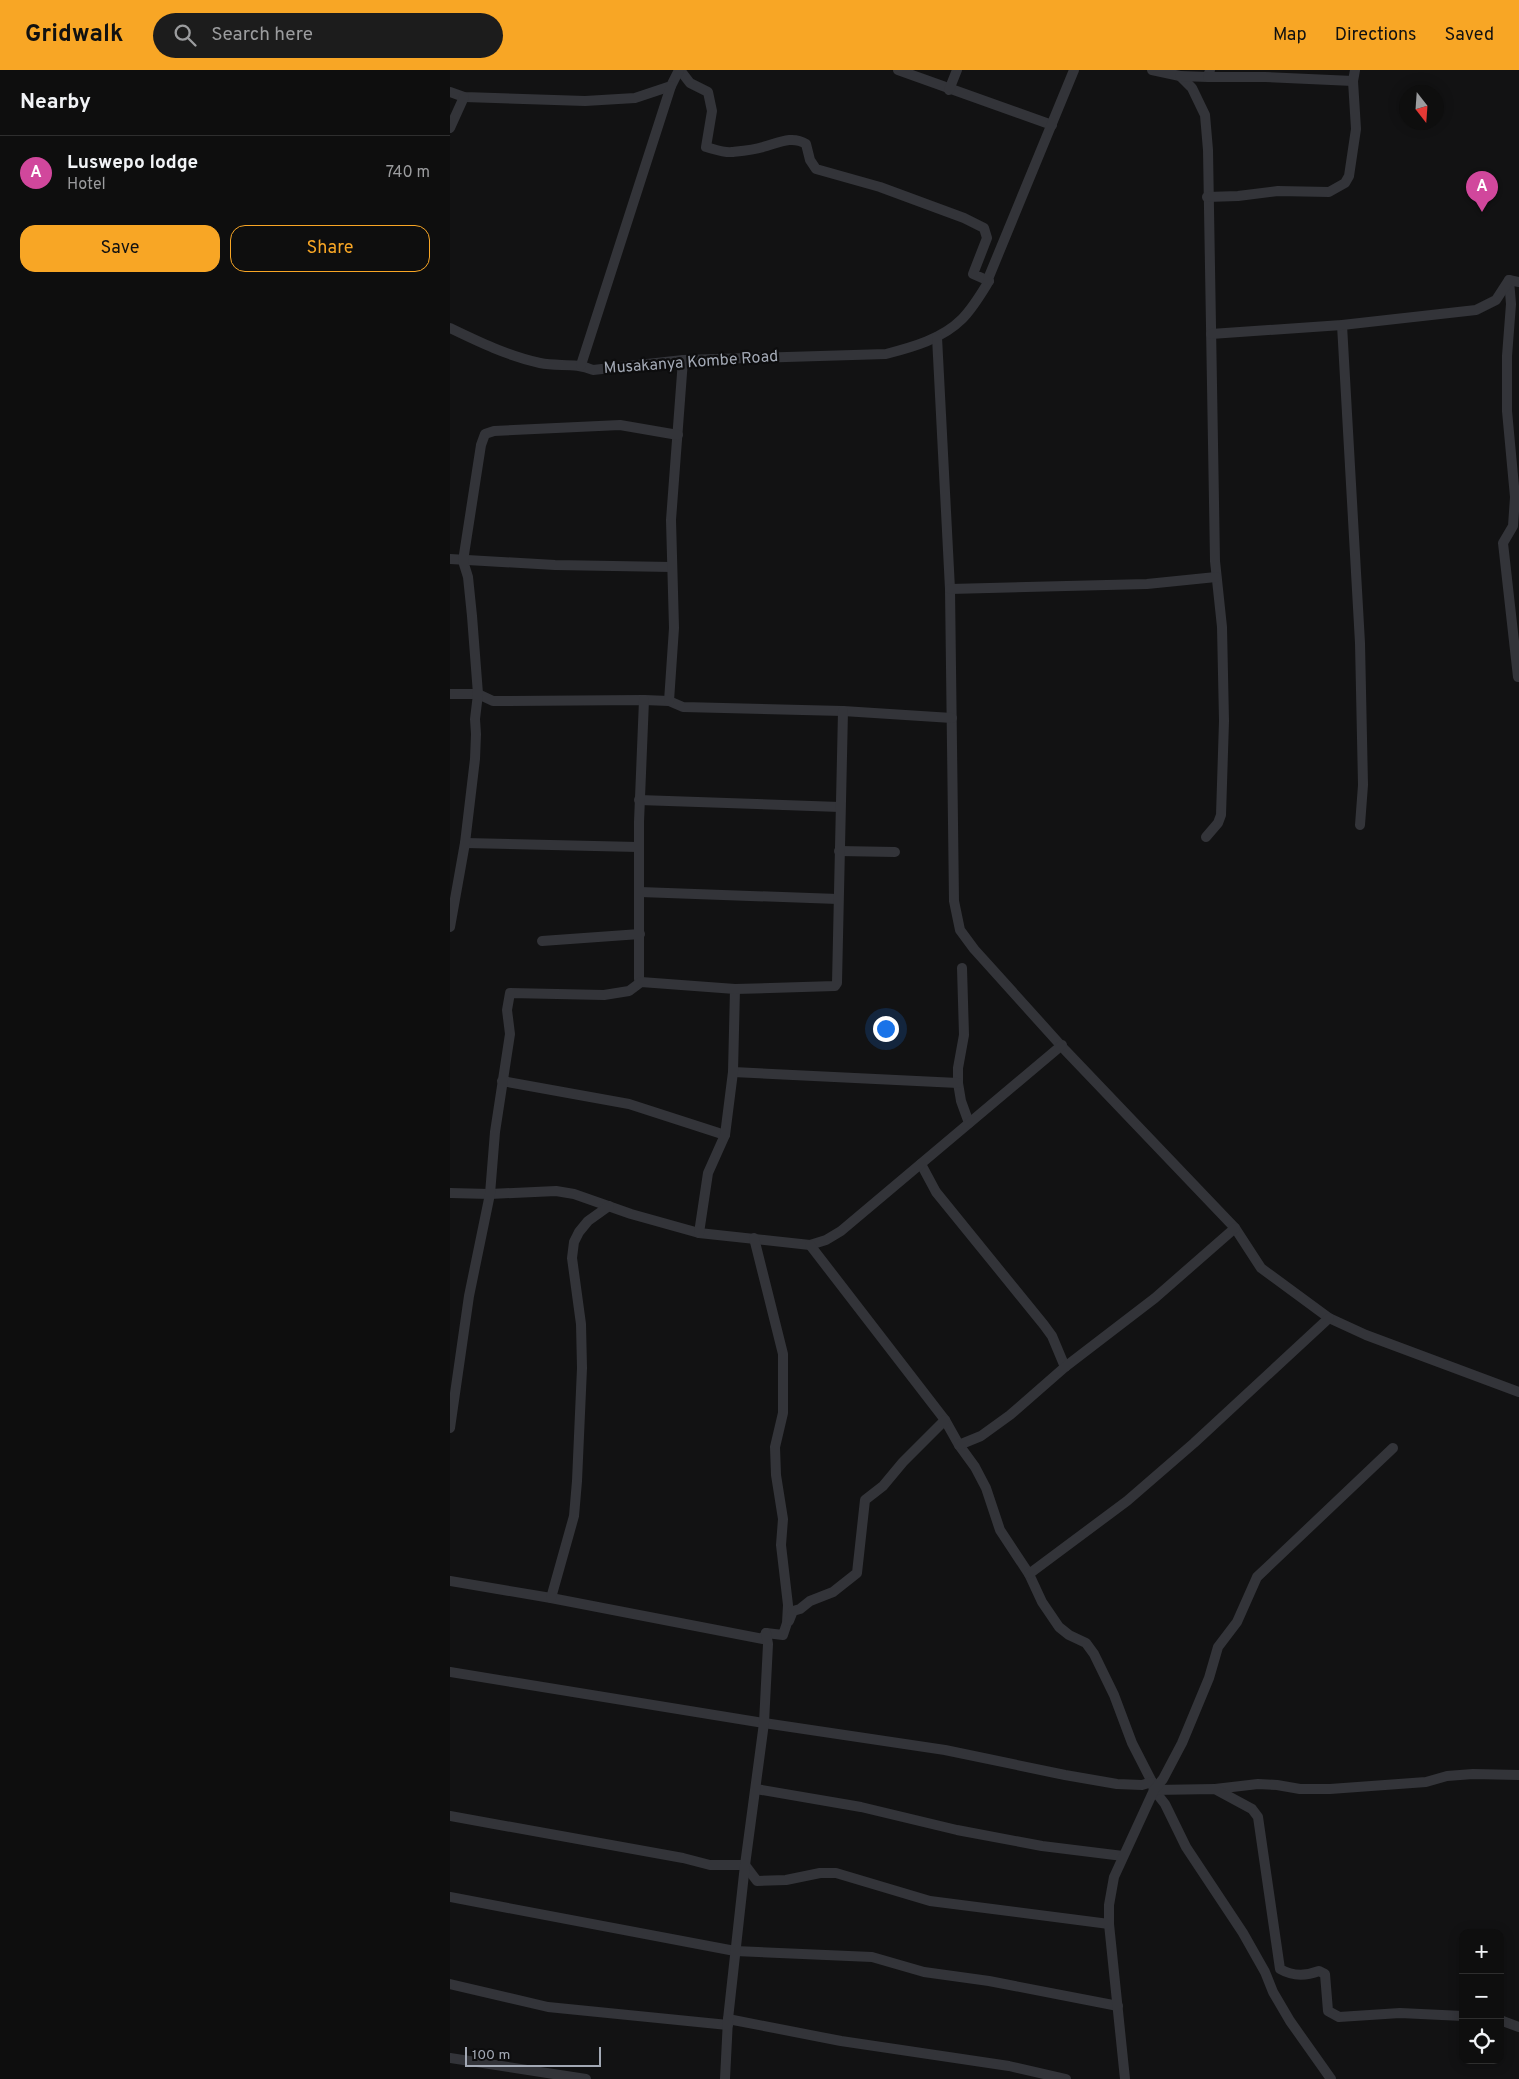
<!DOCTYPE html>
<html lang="en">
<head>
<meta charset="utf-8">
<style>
  :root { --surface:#0e0e0e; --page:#1c1c1c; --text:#f1f3f6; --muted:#9b9c9e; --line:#2e2e2e; --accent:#f8a625 }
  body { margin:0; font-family:Overpass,sans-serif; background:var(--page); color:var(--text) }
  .controls { position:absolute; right:15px; bottom:15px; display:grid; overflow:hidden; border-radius:10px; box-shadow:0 2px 12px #0003 }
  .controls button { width:45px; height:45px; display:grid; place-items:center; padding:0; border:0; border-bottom:1px solid var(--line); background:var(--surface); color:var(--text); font:25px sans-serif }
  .compass { position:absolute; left:949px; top:15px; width:45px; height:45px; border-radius:50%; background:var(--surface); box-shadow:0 2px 12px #0003; rotate:163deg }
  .scale { position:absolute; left:15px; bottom:12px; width:136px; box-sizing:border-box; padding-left:5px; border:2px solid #a3a9b5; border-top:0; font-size:14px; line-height:18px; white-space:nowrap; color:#a3a9b5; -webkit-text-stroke:4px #0d0d0e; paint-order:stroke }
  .you { position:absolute; left:435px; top:958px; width:18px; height:18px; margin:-12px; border:4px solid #fff; border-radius:50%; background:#1a73e8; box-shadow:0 0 0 8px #1a73e833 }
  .badge { display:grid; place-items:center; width:32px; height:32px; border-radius:50%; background:var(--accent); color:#fff; font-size:16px; font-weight:700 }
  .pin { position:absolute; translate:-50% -41px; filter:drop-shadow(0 1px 2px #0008) }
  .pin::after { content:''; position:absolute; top:26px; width:18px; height:15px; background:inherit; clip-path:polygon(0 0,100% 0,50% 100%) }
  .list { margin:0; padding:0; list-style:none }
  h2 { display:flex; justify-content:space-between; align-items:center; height:65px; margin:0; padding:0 20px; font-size:21px }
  h2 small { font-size:16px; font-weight:400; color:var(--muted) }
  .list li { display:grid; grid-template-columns:32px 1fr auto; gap:15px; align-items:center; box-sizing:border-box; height:75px; padding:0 20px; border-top:1px solid var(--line) }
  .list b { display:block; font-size:19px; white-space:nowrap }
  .list p { margin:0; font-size:16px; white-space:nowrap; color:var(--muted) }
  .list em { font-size:16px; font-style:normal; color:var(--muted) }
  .actions { display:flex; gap:10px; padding:15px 20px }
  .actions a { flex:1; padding:11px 0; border:1px solid var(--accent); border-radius:15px; text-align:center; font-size:18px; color:var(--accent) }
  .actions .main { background:var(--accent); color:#111 }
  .icon { flex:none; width:28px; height:28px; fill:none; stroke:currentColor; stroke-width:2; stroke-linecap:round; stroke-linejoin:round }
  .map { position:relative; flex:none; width:1069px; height:2009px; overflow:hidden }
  header { display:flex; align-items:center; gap:30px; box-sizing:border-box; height:70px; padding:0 25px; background:var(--accent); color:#111 }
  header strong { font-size:24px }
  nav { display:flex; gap:28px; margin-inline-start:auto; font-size:18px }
  .search { width:350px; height:45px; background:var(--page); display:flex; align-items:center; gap:12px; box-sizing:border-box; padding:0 18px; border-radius:28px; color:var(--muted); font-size:19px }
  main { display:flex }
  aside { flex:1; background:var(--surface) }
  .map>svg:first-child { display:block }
</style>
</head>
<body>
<header>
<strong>Gridwalk</strong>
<div class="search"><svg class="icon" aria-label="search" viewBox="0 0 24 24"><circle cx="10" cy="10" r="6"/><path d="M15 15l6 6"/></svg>Search here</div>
<nav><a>Map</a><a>Directions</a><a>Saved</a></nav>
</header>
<main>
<aside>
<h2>Nearby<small></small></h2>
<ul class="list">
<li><span class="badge" style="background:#d1479c">A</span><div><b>Luswepo lodge</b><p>Hotel</p></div><em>740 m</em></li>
</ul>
<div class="actions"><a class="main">Save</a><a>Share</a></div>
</aside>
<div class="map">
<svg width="1069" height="2009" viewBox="0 0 1069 2009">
  <rect width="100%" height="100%" fill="#121213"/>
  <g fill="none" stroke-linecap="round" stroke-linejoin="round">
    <g stroke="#333439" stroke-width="10">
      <path d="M230,0l10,13 18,9 4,19 -6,36c8,2 18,6 26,5 10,-1 22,-2 31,-5 15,-4 29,-12 43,-3l4,16 6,9 64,18 84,31 20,10 3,10 -14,36 16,7"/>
      <polyline points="448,0 602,55"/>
      <polyline points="702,0 730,6 742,18 755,45 758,80 765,491 772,557 774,651 771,745 768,753 756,767"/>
      <polyline points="730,6 758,7 760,0"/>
      <polyline points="758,7 815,7 903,11"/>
      <polyline points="499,20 507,0"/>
      <polyline points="0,22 14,27 135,31 185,28 221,16 229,0"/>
      <polyline points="0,58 14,27"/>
      <polyline points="757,127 788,126 828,121 879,122 895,113 899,106 906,59 903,11 905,0"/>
      <polyline points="1059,210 1061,234 1057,286 1057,341 1065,427 1063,456 1053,473 1068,607"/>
      <polyline points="892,255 910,573 913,715 910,755"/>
      <path d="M0,258c29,14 58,28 90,35 18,4 35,-1 53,7l90,-10 203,-6c27,-7 56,-15 76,-35 11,-11 19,-25 27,-38l-1,-2 86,-209"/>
      <polyline points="761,264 892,255 1026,240 1046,230 1059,210 1069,212"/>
      <polyline points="487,267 500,519 504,831 510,860 524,879 615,980 785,1158 811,1198 879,1248 916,1265 1069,1322"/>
      <polyline points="131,295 221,16"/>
      <polyline points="0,489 105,495 222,497"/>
      <polyline points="500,519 697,514 766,507"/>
      <polyline points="0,624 28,624 43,631 194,630 219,631 233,637 393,641 502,648"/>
      <polyline points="219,631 224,558 221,450 233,290"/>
      <polyline points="189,730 390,737"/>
      <polyline points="15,773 188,777"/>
      <polyline points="389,781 445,782"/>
      <polyline points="190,822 388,829"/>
      <polyline points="0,857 15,773 25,689 26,664 25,649 28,624 22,546 18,507 13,491 31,375 35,364 44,361 170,355 228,365"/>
      <polyline points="92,871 190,864"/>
      <polyline points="512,898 514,965 508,998 508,1013 511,1031 519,1053"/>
      <polyline points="191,912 189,909 189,752 194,630"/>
      <polyline points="283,1002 508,1013"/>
      <polyline points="52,1011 179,1034 275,1065"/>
      <polyline points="471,1094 486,1122 594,1255 602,1266 615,1297"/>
      <polyline points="0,1123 40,1124 106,1121 124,1124 181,1144 249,1163 360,1175 376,1170 391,1161 612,975"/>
      <polyline points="249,1163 258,1103 275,1065 283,1002 285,919"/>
      <polyline points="304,1168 333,1284 333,1343 325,1377 326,1405 333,1449 331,1475 338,1535 337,1553 333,1565 316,1563"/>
      <polyline points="360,1175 495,1350 509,1375 525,1397 536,1418 550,1460 579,1504 592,1532 609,1557 619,1565 636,1573 644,1584 664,1625 682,1673 702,1712 704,1720 715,1734 736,1777 793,1863 815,1902 823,1922 840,1951 881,2009"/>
      <polyline points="0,1358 19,1226 40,1124 45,1062 60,964 57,940 60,923 154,925 179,921 191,912 285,919 385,916 387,913 393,641"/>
      <polyline points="509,1375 531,1366 560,1345 615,1297 705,1228 785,1158"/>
      <polyline points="579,1504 677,1431 744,1373 879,1248"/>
      <polyline points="0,1511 101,1528 313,1569 316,1563"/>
      <polyline points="101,1528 124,1446 127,1411 132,1298 131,1254 122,1188 124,1172 129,1162 138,1151 159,1136"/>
      <polyline points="339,1551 343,1541 350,1539 360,1531 383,1522 407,1503 415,1430 433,1416 453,1392 495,1350"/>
      <polyline points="0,1602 314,1653 495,1680 615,1705 667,1714 692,1715 702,1712"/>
      <polyline points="306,1719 411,1737 507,1760 592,1776 673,1786"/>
      <polyline points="765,1719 808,1714 827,1715 850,1719 880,1719 976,1712 997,1706 1023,1704 1069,1705"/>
      <path d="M704,1720l61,-1 37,20 6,8 22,152c12,7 26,7 39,2l6,3 3,37 11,6 61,-4 63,3"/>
      <polyline points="0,1746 233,1788 260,1795 295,1795 307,1811 336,1810 370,1803 386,1803 480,1831 659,1854"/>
      <polyline points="0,1827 285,1881 422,1887 474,1902 539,1911 668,1936"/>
      <polyline points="0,1914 98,1937 278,1955"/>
      <polyline points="278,1949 391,1971 559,1996 616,2009"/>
      <polyline points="1050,1950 1069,1957"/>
      <polyline points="0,1988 136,2009"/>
      <polyline points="275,2009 278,1949 295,1795 314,1653 318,1574 316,1563"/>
      <polyline points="675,2009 659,1854 659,1835 664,1807 704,1720 713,1709 732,1673 759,1608 768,1577 787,1552 807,1507 943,1378"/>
    </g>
  </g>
  <g text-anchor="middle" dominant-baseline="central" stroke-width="4.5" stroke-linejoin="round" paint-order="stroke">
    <g font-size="16" fill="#a3a9b5" stroke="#0d0d0e">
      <text transform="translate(241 293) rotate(-4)">Musakanya Kombe Road</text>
    </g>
  </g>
</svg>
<div class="controls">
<button>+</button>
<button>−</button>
<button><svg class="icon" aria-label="locate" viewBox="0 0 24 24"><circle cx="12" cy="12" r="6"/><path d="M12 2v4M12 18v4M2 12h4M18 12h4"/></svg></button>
</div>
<svg class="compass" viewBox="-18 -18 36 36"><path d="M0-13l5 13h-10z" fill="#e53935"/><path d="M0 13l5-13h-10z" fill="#9b9c9e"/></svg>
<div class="scale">100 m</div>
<div class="you"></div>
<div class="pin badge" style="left:1032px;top:142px;background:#d1479c">A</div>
</div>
</main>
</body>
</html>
